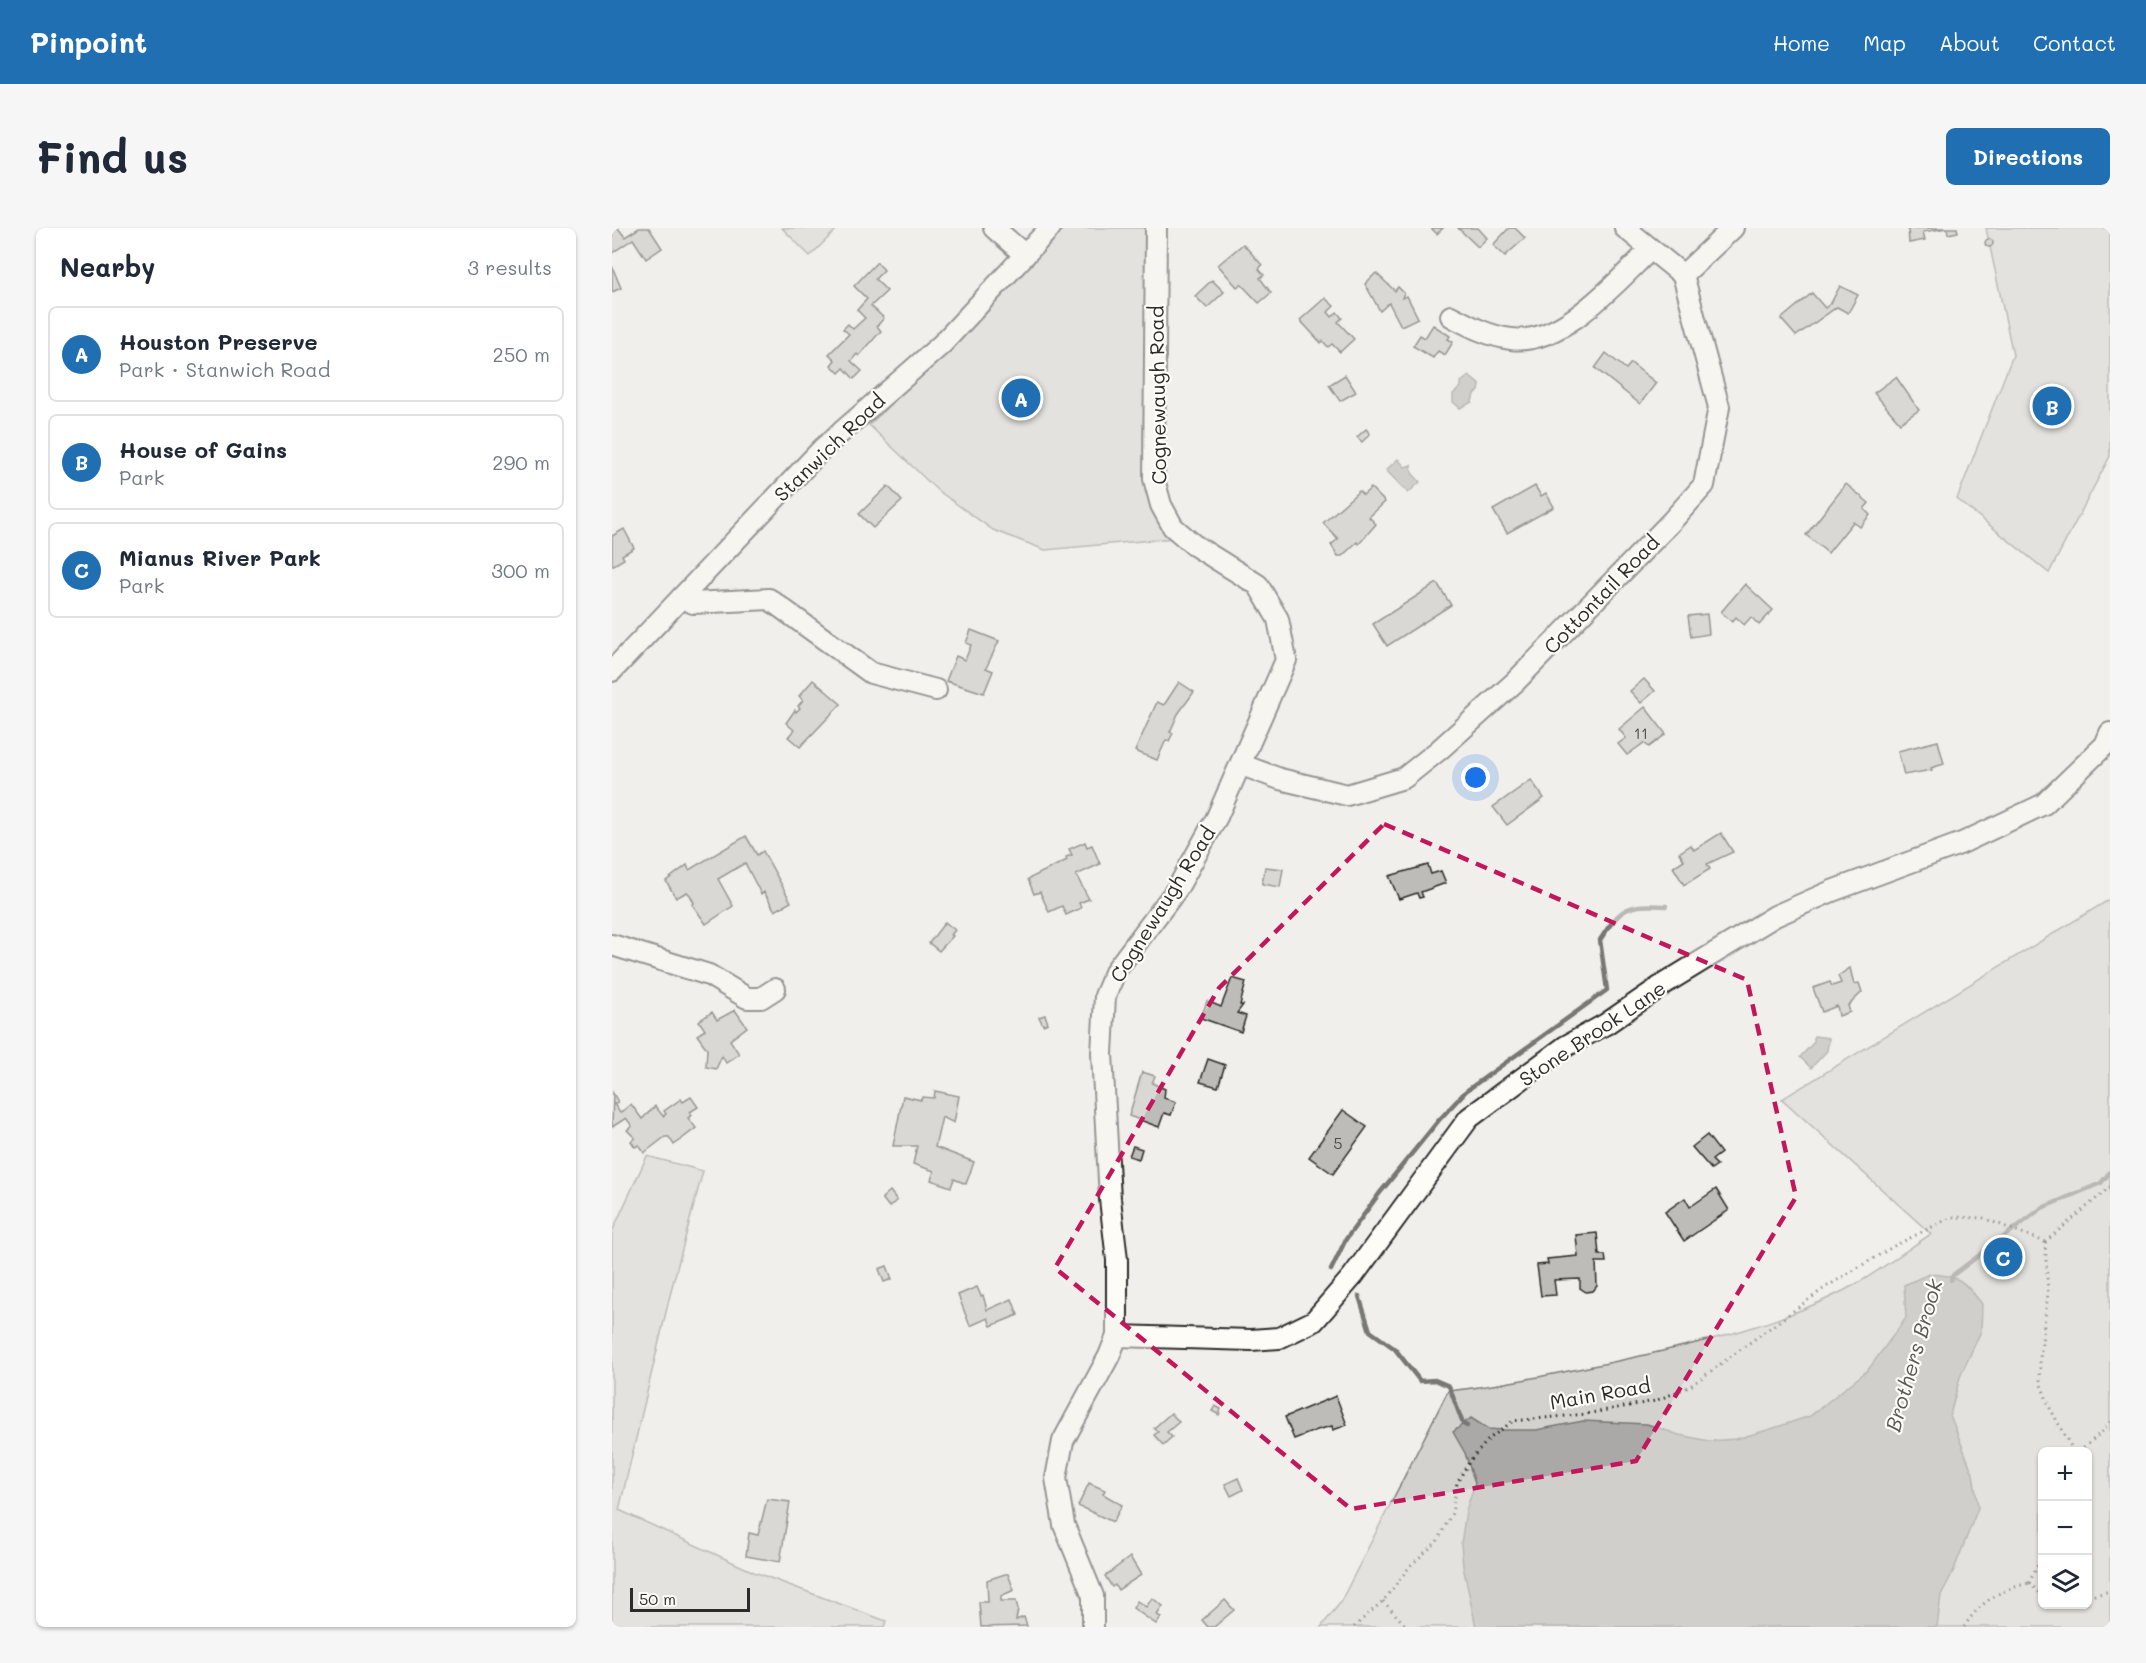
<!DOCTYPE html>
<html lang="en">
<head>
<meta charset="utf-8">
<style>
  :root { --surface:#fff; --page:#f6f6f7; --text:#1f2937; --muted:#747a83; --line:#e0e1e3; --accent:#1f6fb2 }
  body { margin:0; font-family:Mali,sans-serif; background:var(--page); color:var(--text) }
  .controls { position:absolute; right:18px; bottom:18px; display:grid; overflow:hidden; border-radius:9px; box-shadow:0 2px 4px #0004 }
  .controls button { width:54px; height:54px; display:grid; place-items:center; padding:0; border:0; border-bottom:2px solid var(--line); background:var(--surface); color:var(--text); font:30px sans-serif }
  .scale { position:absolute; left:18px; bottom:15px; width:120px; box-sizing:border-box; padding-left:6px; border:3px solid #2b2b2b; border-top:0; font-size:16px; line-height:21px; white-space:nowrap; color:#2b2b2b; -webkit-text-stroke:4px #fdfcf7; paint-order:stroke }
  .you { position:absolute; left:864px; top:550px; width:21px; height:21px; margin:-15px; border:4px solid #fff; border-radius:50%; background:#1a73e8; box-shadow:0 0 0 9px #1a73e833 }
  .badge { display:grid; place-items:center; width:39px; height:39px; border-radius:50%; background:var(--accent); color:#fff; font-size:20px; font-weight:700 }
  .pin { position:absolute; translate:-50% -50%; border:3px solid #fff; box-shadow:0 2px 6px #0006 }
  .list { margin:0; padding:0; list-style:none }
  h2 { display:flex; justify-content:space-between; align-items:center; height:78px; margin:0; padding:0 24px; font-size:26px }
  h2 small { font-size:20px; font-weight:400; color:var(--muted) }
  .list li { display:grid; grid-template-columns:39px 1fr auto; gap:18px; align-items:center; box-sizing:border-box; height:96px; margin:0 12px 12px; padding:0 12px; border:2px solid var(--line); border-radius:9px }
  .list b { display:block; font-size:22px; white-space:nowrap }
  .list p { margin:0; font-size:20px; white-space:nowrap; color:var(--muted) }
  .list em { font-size:20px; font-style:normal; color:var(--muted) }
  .icon { flex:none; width:33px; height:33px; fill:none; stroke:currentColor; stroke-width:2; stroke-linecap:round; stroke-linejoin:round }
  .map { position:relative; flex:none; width:1498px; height:1399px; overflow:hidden; border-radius:9px }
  header { display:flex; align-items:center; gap:36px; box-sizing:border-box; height:84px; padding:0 30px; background:var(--accent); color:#fff }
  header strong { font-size:28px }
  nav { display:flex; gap:33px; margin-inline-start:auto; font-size:21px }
  .intro { display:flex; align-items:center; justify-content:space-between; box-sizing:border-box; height:144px; padding:0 36px }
  h1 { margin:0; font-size:42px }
  .button { padding:15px 27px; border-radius:9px; background:var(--accent); color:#fff; font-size:21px; font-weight:700 }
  main { display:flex; gap:36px; padding:0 36px }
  aside { flex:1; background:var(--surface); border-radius:9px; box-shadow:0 2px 4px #0004 }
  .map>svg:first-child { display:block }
</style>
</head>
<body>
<header>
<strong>Pinpoint</strong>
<nav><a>Home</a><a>Map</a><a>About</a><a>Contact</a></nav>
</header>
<div class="intro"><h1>Find us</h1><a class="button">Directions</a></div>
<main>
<aside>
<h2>Nearby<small>3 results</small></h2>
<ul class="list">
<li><span class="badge">A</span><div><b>Houston Preserve</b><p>Park · Stanwich Road</p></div><em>250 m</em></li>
<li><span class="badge">B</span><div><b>House of Gains</b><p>Park</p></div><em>290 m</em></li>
<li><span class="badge">C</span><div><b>Mianus River Park</b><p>Park</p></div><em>300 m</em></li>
</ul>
</aside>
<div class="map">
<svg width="1498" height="1399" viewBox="0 0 1498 1399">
  <rect width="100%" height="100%" fill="#f0efeb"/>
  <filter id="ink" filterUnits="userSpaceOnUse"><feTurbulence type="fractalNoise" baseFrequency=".0167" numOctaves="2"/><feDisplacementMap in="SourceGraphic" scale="12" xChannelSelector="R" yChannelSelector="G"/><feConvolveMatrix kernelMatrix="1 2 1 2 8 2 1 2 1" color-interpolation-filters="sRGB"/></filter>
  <g filter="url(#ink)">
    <g fill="#d3d2cf" stroke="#7f7e7d" stroke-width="1.5" fill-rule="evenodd">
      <polygon points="170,0 226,0 198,28"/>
      <polygon points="449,0 536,0 531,210 533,264 561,310 433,322 381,302 325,262 257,197 315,142"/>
      <polygon points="1374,0 1498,0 1498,228 1437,345 1345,271 1401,127"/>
      <path d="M1498,671v728h-789l19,-24 108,-212c56,-6 110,-18 165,-29 84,-18 175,-38 250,-82 23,-14 45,-31 68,-46l-149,-135zM1430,1224h46v152h-46z"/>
      <polygon points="35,928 91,943 60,1059 7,1282 142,1344 274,1393 272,1399 0,1399 0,1004"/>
    </g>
    <g fill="#aaa9a7" stroke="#777775" stroke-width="1.5">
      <polygon points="857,148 868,157 867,163 862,166 860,174 848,180 841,174 841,166 849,159 849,154"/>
      <polygon points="786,231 793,239 799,237 800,245 808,254 796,265 774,242"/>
      <polygon points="1202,808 1217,810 1215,823 1199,840 1188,829 1202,814"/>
      <path d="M1317,1046c30,1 35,7 53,30l-1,27 -21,46 -10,38 23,59 5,34 -25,64 -12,23 -4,32h-461l-13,-61 -2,-22 5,-33 9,-28 -10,-30 -12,-21 18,-14 17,11 15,1h33l47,-9 64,3 32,11 30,6 27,-2 35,-10 39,-13 58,-46 38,-52 -2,-33z"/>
    </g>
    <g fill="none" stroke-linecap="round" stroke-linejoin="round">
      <g stroke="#777775" stroke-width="4.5">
        <path d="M719,1042l15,-31 33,-45 60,-74 27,-29 141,-101 -7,-50c21,-33 27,-36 66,-34"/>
        <polyline points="1339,1052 1341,1047 1430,980 1489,955 1498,944"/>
        <polyline points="747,1068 758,1103 783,1121 808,1153 823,1152 837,1158 851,1196 855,1198"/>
      </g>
    </g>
    <g fill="#bdbcb8" stroke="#2b2b2b" stroke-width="1.5">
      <polygon points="0,0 6,0 13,9 27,0 37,0 50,20 34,31 21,11 0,25"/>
      <polygon points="819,0 831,0 825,6"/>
      <polygon points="846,0 866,0 875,10 866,19"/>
      <polygon points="897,0 903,0 913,10 893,28 881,17"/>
      <polygon points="1296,0 1345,0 1346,4 1336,6 1335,0 1311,4 1313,12 1297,15"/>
      <circle cx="1377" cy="15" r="4"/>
      <polygon points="631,16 650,37 647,41 652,47 648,50 659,65 647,75 629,56 625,59 606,37"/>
      <polygon points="265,34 272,42 263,51 275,63 259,78 272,90 265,98 269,103 247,128 245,126 239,133 250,143 242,151 232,140 227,145 219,137 223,132 217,126 237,106 231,101 236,96 241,101 253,90 245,82 255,71 242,58"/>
      <polygon points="0,38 9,60 0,64"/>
      <polygon points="764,45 783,63 786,59 792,65 790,70 795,68 806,90 789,98 777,75 768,83 753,56"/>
      <polygon points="600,52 612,64 595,80 583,68"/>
      <polygon points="1228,58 1246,67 1236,85 1225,79 1184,108 1169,91 1200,65 1213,80 1219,75"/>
      <polygon points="713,70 722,78 716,84 720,89 725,84 730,90 726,94 742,111 728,124 720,116 716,119 711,113 709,115 688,92"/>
      <polygon points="821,97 838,108 836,111 841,114 833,127 826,123 821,130 801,118 808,107 813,110"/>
      <polygon points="994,125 1014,141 1019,135 1044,155 1028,176 983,140"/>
      <polygon points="733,147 744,164 728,173 717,157"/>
      <polygon points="1284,149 1307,182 1288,195 1262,165"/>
      <polygon points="754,201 758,206 750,214 745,209"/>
      <polygon points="1234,256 1257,275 1252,281 1258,287 1248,299 1241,294 1216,325 1194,307"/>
      <polygon points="276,258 290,273 261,300 247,286"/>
      <polygon points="923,258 929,268 934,265 942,279 895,305 881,282"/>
      <polygon points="759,260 773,274 757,289 764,296 747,316 745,314 730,328 726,328 719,317 726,311 711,295 747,263 751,267"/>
      <polygon points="12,301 22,320 10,327 12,331 0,338 0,308"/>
      <polygon points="825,355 839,377 775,418 761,396"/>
      <polygon points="1133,356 1161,382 1147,397 1139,389 1132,397 1124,389 1120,394 1109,384"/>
      <polygon points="1095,386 1097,406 1079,409 1076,388"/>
      <polygon points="359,402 387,413 374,440 381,443 372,465 334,453 344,428 353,432 359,417 354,415"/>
      <polygon points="1032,451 1043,463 1029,475 1018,463"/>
      <polygon points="201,452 229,476 188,519 176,509 182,502 174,495 183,482 184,484 188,480 186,478 191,472 187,468"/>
      <polygon points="567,454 582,464 566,486 558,504 561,505 557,513 554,512 545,532 523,523 545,474 552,477"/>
      <polygon points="1033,479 1054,506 1037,519 1032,515 1015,527 1006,516 1014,510 1007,501"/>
      <polygon points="1326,513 1332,536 1319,540 1320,542 1292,547 1286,523"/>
      <polygon points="919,552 932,570 895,597 881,579"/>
      <polygon points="1109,605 1121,624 1095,636 1098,641 1072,657 1061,639 1072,632 1067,625 1079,617 1082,622"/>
      <polygon points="134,608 145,627 151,623 179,674 163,683 152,664 149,666 133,635 106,651 121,678 94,696 80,676 82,675 78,667 75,664 64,670 54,653 75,637 77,642"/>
      <polygon points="473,614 475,619 480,617 488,636 464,647 477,671 467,675 469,680 454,687 450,678 437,684 428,664 422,666 416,651 455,632 454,629 460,627 457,621"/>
      <polygon points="816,637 819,646 829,643 834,655 809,664 811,669 807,670 805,665 787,671 777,648"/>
      <polygon points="653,639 671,641 668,659 650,656"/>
      <polygon points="333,694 343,702 339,707 341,708 327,723 317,715"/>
      <polygon points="1238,740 1242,756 1247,755 1250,764 1236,778 1238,784 1227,788 1225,778 1210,784 1201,760 1218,754 1220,758 1229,755 1226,748"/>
      <polygon points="620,750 634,754 628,777 631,777 625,785 634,788 629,804 589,790 595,773 609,779"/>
      <polygon points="123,782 135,799 118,812 127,826 114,835 110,828 104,841 94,839 95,821 85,807 93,802 87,793 100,784 105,792"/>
      <polygon points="433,787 436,795 431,797 427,789"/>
      <polygon points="596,831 613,837 606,859 588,854"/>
      <polygon points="530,844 543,848 540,855 553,861 552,870 564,874 559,887 552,885 547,899 517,888"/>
      <polygon points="323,863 347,868 342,895 330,889 323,919 362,934 354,956 342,951 339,959 319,952 322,943 301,936 305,918 281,918 291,868 309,872 310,869 322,870"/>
      <polygon points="1,865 6,874 2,876 8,885 19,876 30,891 43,878 51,888 54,886 52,883 69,871 71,874 79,869 86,879 78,884 80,887 76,890 84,900 62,917 57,909 53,909 32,925 27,917 23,919 19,913 23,910 15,902 20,898 14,890 0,899"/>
      <polygon points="731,882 755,899 721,946 697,929"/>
      <polygon points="1095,907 1109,925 1100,932 1105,937 1099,941 1080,919"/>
      <polygon points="521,918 530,921 527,931 517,928"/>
      <polygon points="1104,961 1117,982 1072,1013 1053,984 1073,970 1078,979"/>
      <polygon points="278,963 285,972 277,979 270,970"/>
      <polygon points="985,1005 987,1027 993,1027 994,1034 984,1034 985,1058 981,1063 974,1064 968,1060 968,1051 942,1052 944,1067 929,1068 925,1037 936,1036 935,1031 966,1028 964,1007"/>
      <polygon points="275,1038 280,1051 272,1054 267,1041"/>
      <polygon points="365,1059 369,1068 371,1067 375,1082 400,1071 406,1087 379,1098 376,1090 358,1098 346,1067"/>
      <polygon points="724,1168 735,1197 721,1202 720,1198 705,1202 682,1211 673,1189"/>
      <polygon points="603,1178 609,1181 607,1187 600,1183"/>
      <polygon points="559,1185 567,1194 555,1204 560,1209 551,1217 542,1207 546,1204 542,1200"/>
      <polygon points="626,1250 631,1262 619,1268 613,1256"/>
      <polygon points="477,1255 493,1262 491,1266 510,1277 501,1294 466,1278"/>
      <polygon points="155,1271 178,1274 168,1334 134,1328 137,1305 146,1307"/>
      <polygon points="518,1329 529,1347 506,1362 503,1357 500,1359 493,1348"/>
      <polygon points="393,1346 396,1346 402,1362 389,1368 389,1373 404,1373 406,1381 404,1392 412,1389 415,1398 369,1399 367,1374 376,1374 375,1352"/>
      <polygon points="540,1370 551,1378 545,1387 549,1389 544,1396 521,1380 525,1373 534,1379"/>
      <polygon points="613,1372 622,1382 602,1399 596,1399 590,1392"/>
    </g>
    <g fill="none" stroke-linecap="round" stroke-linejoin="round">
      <defs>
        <g id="minor">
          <polyline points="382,0 413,27"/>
          <polyline points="1071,47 1121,0"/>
          <path d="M839,88c19,10 37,20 60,23 51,7 105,-57 139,-89"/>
          <polyline points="70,369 81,375 157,371 259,445 324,462"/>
          <polyline points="0,443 210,221 330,116 438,0"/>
          <polyline points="630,537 668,551 735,567 792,550 827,522 903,454 1059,294 1092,257 1107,179 1071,47 1013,0"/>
          <polyline points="0,717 97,747 135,770 149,770 163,761"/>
          <polyline points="505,1108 639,1112 667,1110 702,1093 741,1048 857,890 954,818 994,796 1055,754 1163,688 1220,663 1350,615 1432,576 1493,517 1498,505"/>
          <polyline points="481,1399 481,1368 452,1297 444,1250 451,1213 497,1128 505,1108 505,1032 498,971 490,826 493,768 504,742 565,661 605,589 674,432 666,391 646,357 582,317 561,299 549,277 542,251 544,0"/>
        </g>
      </defs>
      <use href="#minor" stroke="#2b2b2b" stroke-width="24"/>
      <g stroke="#2b2b2b" stroke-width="3" stroke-dasharray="1.5 4.5" stroke-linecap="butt">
        <polyline points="1433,1014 1436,1065 1428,1130 1428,1154 1438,1180 1462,1224"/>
        <polyline points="1433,1014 1498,959"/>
        <polyline points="1467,1224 1491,1203 1498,1193"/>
        <polyline points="1417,1355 1430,1328"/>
        <polyline points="1417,1355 1430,1367"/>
        <polyline points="1476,1369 1498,1363"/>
        <polyline points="771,1373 795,1399"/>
        <polyline points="742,1399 771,1373 799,1337 825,1314 840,1285 845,1255 857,1234 877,1211 901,1193 974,1186 1043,1173 1077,1159 1214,1059 1282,1018 1340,989 1371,990 1433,1014"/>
        <path d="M1352,1399c16,-25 35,-37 65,-44"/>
      </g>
      <use href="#minor" stroke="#fdfcf7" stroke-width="20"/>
    </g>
  </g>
  <path d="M0 0H1498V1399H0ZM772,596l363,156 49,217 -160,264 -285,48 -296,-241 164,-280z" fill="#f0efeb" fill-opacity=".55" fill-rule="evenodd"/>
  <path fill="none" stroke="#c2185b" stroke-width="4.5" stroke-dasharray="12 8" stroke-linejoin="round" d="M772,596l363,156 49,217 -160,264 -285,48 -296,-241 164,-280z"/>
  <g text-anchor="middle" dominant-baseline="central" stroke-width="4.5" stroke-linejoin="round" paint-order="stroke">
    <g font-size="16" fill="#504f4e">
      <text x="1029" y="504">11</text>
      <text x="726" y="914">5</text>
    </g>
    <g font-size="20" fill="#2b2b2b" stroke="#fdfcf7">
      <text transform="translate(545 167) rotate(-91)">Cognewaugh Road</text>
      <text transform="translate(217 219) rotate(-44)">Stanwich Road</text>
      <text transform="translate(989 366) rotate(-46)">Cottontail Road</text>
      <text transform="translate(550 676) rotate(-58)">Cognewaugh Road</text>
      <text transform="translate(980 805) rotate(-34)">Stone Brook Lane</text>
      <text transform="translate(988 1165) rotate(-10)">Main Road</text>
    </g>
    <g font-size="21" font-style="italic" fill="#575756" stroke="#fdfcf7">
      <text transform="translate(1301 1127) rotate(-74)">Brothers Brook</text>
    </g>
  </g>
</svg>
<div class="controls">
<button>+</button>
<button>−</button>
<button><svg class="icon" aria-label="layers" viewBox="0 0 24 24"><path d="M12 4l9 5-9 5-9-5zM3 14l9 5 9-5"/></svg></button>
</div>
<div class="scale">50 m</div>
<div class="you"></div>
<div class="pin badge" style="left:409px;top:170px">A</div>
<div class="pin badge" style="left:1440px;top:178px">B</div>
<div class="pin badge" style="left:1391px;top:1029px">C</div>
</div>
</main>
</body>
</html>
